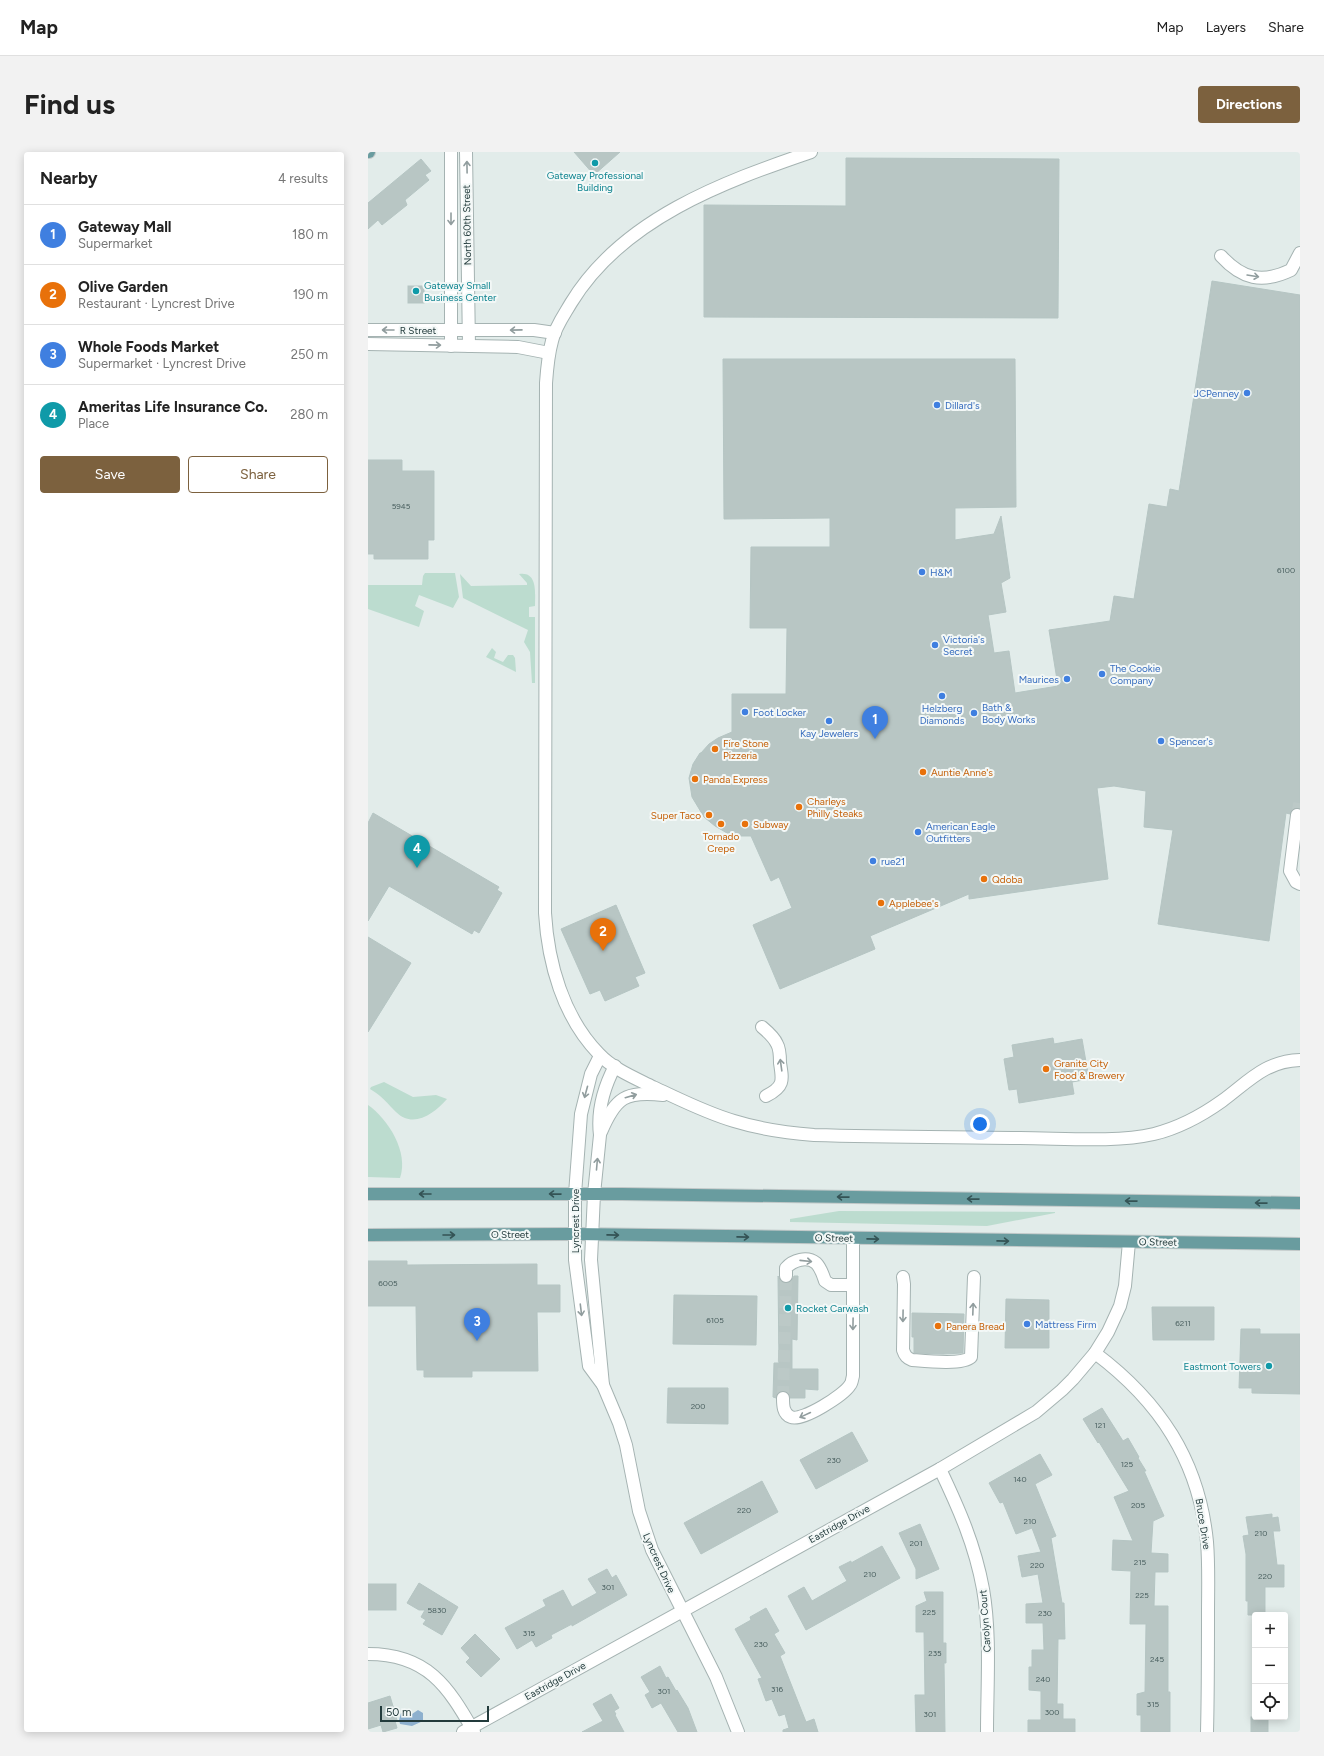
<!DOCTYPE html>
<html lang="en">
<head>
<meta charset="utf-8">
<style>
  :root { --surface:#fff; --page:#f2f2f2; --text:#222; --muted:#767676; --line:#e0e0e0; --accent:#7c613e }
  body { margin:0; font-family:Figtree,sans-serif; background:var(--page); color:var(--text) }
  .controls { position:absolute; right:12px; bottom:12px; display:grid; overflow:hidden; border-radius:4px; box-shadow:0 2px 10px #0003 }
  .controls button { width:36px; height:36px; display:grid; place-items:center; padding:0; border:0; border-bottom:1px solid var(--line); background:var(--surface); color:var(--text); font:20px sans-serif }
  .scale { position:absolute; left:12px; bottom:10px; width:109px; box-sizing:border-box; padding-left:4px; border:2px solid #233b3c; border-top:0; font-size:11px; line-height:14px; white-space:nowrap; color:#233b3c; -webkit-text-stroke:3px #f3f8f7; paint-order:stroke }
  .you { position:absolute; left:612px; top:972px; width:14px; height:14px; margin:-10px; border:3px solid #fff; border-radius:50%; background:#1a73e8; box-shadow:0 0 0 6px #1a73e833 }
  .badge { display:grid; place-items:center; width:26px; height:26px; border-radius:50%; background:var(--accent); color:#fff; font-size:13px; font-weight:700 }
  .pin { position:absolute; translate:-50% -33px; filter:drop-shadow(0 1px 2px #0008) }
  .pin::after { content:''; position:absolute; top:21px; width:14px; height:12px; background:inherit; clip-path:polygon(0 0,100% 0,50% 100%) }
  .list { margin:0; padding:0; list-style:none }
  h2 { display:flex; justify-content:space-between; align-items:center; height:52px; margin:0; padding:0 16px; font-size:17px }
  h2 small { font-size:13px; font-weight:400; color:var(--muted) }
  .list li { display:grid; grid-template-columns:26px 1fr auto; gap:12px; align-items:center; box-sizing:border-box; height:60px; padding:0 16px; border-top:1px solid var(--line) }
  .list b { display:block; font-size:15px; white-space:nowrap }
  .list p { margin:0; font-size:13px; white-space:nowrap; color:var(--muted) }
  .list em { font-size:13px; font-style:normal; color:var(--muted) }
  .actions { display:flex; gap:8px; padding:12px 16px }
  .actions a { flex:1; padding:9px 0; border:1px solid var(--accent); border-radius:4px; text-align:center; font-size:14px; color:var(--accent) }
  .actions .main { background:var(--accent); color:#fff }
  .icon { flex:none; width:22px; height:22px; fill:none; stroke:currentColor; stroke-width:2; stroke-linecap:round; stroke-linejoin:round }
  .map { position:relative; flex:none; width:932px; height:1580px; overflow:hidden; border-radius:4px }
  header { display:flex; align-items:center; gap:24px; box-sizing:border-box; height:56px; padding:0 20px; background:var(--surface); border-bottom:1px solid var(--line) }
  header strong { font-size:19px }
  nav { display:flex; gap:22px; margin-inline-start:auto; font-size:14px }
  .intro { display:flex; align-items:center; justify-content:space-between; box-sizing:border-box; height:96px; padding:0 24px }
  h1 { margin:0; font-size:28px }
  .button { padding:10px 18px; border-radius:4px; background:var(--accent); color:#fff; font-size:14px; font-weight:700 }
  main { display:flex; gap:24px; padding:0 24px }
  aside { flex:1; background:var(--surface); border-radius:4px; box-shadow:0 2px 10px #0003 }
  .map>svg:first-child { display:block }
</style>
</head>
<body>
<header>
<strong>Map</strong>
<nav><a>Map</a><a>Layers</a><a>Share</a></nav>
</header>
<div class="intro"><h1>Find us</h1><a class="button">Directions</a></div>
<main>
<aside>
<h2>Nearby<small>4 results</small></h2>
<ul class="list">
<li><span class="badge" style="background:#3f7fe0">1</span><div><b>Gateway Mall</b><p>Supermarket</p></div><em>180 m</em></li>
<li><span class="badge" style="background:#e8710a">2</span><div><b>Olive Garden</b><p>Restaurant · Lyncrest Drive</p></div><em>190 m</em></li>
<li><span class="badge" style="background:#3f7fe0">3</span><div><b>Whole Foods Market</b><p>Supermarket · Lyncrest Drive</p></div><em>250 m</em></li>
<li><span class="badge" style="background:#0f9aa8">4</span><div><b>Ameritas Life Insurance Co.</b><p>Place</p></div><em>280 m</em></li>
</ul>
<div class="actions"><a class="main">Save</a><a>Share</a></div>
</aside>
<div class="map">
<svg width="932" height="1580" viewBox="0 0 932 1580">
  <rect width="100%" height="100%" fill="#e2ecea"/>
  <g fill="#bcdccf">
    <polygon points="57,421 87,421 91,445 85,456 51,443 47,454 56,459 51,475 0,457 0,433 54,433 55,424"/>
    <path d="M92,422l11,12 56,-1v-2l-8,-9c19,-3 16,19 16,32l-6,1v10h6v66h-3l-2,-31 -6,-10 4,-12 -65,-32z"/>
    <polygon points="124,496 128,500 126,506 135,510 140,503 145,503 147,506 148,520 118,505"/>
    <path d="M16,930l29,15 23,-2 11,4c-13,15 -34,30 -51,13 -8,-8 -15,-17 -26,-23l1,-2z"/>
    <path d="M0,953c20,14 41,47 32,73l-32,-1z"/>
    <polygon points="471,1059 687,1060 687,1061 619,1074 422,1070 422,1067"/>
  </g>
  <polygon fill="#8db0ce" points="50,1558 55,1561 55,1569 44,1574 32,1572 31,1568 33,1561 44,1562"/>
  <g fill="#b8c6c4" stroke="#b5c5c3">
    <polygon points="206,0 252,0 226,23"/>
    <polygon points="478,6 691,7 690,166 336,165 336,53 478,54"/>
    <polygon points="53,7 63,19 57,23 61,28 37,48 39,53 14,73 10,68 0,77 0,51"/>
    <polygon points="844,129 932,143 932,656 926,656 922,662 918,661 901,789 790,772 805,678 776,675 778,639 746,634 729,636 740,727 601,747 601,742 502,784 507,797 412,837 385,773 424,756 411,725 403,729 383,684 371,684 359,681 347,674 336,665 324,645 321,626 325,612 332,601 333,601 341,592 350,586 364,580 364,542 418,542 419,476 382,476 383,395 462,395 462,366 356,367 355,207 647,207 648,355 587,356 587,388 626,382 633,364 642,426 633,431 638,460 620,463 626,501 641,499 647,541 690,534 681,478 742,469 746,444 766,447 781,352 799,355 802,337 811,339"/>
    <rect x="40" y="134" width="16" height="17"/>
    <polygon points="0,308 34,308 34,319 66,319 66,388 60,388 60,407 6,407 6,402 0,402"/>
    <polygon points="5,661 131,735 129,738 134,741 111,781 106,778 104,782 21,734 0,769 0,671"/>
    <polygon points="248,753 277,821 267,825 271,834 237,849 232,838 222,842 193,777"/>
    <polygon points="0,785 43,811 0,880"/>
    <polygon points="685,886 686,892 714,887 721,927 704,930 706,942 651,951 649,937 641,938 636,907 646,905 644,893"/>
    <polygon points="0,1109 39,1109 39,1113 169,1112 169,1133 192,1133 192,1160 169,1160 170,1219 104,1219 104,1225 56,1225 56,1218 49,1218 48,1154 0,1154"/>
    <polygon points="410,1124 414,1130 418,1131 424,1128 426,1124 430,1124 429,1188 424,1187 424,1217 450,1217 450,1238 437,1237 437,1246 422,1246 421,1242 415,1239 411,1240 408,1246 405,1245 406,1211 411,1211"/>
    <polygon points="306,1143 389,1144 388,1193 305,1192"/>
    <polygon points="638,1147 681,1148 681,1196 637,1196"/>
    <polygon points="784,1155 846,1155 846,1188 785,1188"/>
    <polygon points="544,1161 596,1162 595,1201 575,1202 546,1201 546,1185 544,1185"/>
    <polygon points="873,1177 892,1177 892,1182 932,1182 932,1242 884,1241 884,1236 871,1236"/>
    <polygon points="300,1236 360,1236 360,1272 299,1271"/>
    <polygon points="734,1256 755,1289 760,1286 771,1305 770,1306 778,1319 776,1319 796,1364 785,1369 783,1401 800,1402 800,1420 787,1420 786,1454 800,1454 800,1540 802,1540 802,1580 773,1580 773,1563 769,1563 769,1542 777,1540 778,1472 762,1472 763,1419 744,1418 745,1388 765,1389 746,1345 761,1339 731,1290 730,1291 715,1267"/>
    <polygon points="484,1280 500,1309 448,1337 432,1308"/>
    <polygon points="672,1302 684,1323 667,1332 688,1384 683,1386 694,1451 696,1451 697,1487 690,1487 689,1552 695,1552 695,1567 707,1567 707,1580 660,1580 660,1568 673,1568 673,1539 661,1538 661,1515 664,1515 664,1498 676,1498 675,1471 658,1471 658,1452 675,1451 670,1422 654,1425 650,1404 673,1400 664,1376 648,1382 635,1350 632,1351 621,1331"/>
    <polygon points="394,1329 410,1360 333,1402 316,1371"/>
    <polygon points="904,1362 904,1366 910,1365 912,1379 905,1379 909,1413 916,1413 916,1435 897,1435 897,1463 880,1463 880,1449 878,1449 878,1402 875,1384 881,1383 878,1365"/>
    <polygon points="552,1372 571,1417 548,1427 548,1417 531,1381"/>
    <polygon points="514,1394 532,1426 438,1478 420,1444 436,1435 444,1449 479,1429 471,1415 483,1409 483,1411"/>
    <polygon points="239,1417 244,1426 248,1423 259,1443 204,1474 204,1472 183,1483 184,1486 168,1495 164,1488 149,1497 137,1476 178,1454 175,1448 195,1438 204,1455 229,1441 220,1427"/>
    <polygon points="51,1431 90,1455 74,1483 55,1472 58,1468 53,1465 57,1458 51,1458 39,1451"/>
    <rect x="0" y="1432" width="28" height="26"/>
    <polygon points="556,1440 575,1440 575,1491 578,1491 578,1511 576,1511 577,1580 548,1580 547,1543 557,1543 556,1480 548,1480 548,1454 559,1449"/>
    <polygon points="398,1456 411,1479 406,1482 417,1501 412,1504 438,1570 446,1567 450,1580 415,1580 415,1578 421,1576 417,1562 411,1564 404,1547 398,1549 390,1527 394,1526 367,1477 383,1468 382,1465"/>
    <polygon points="107,1482 132,1507 113,1525 98,1510 102,1506 93,1496"/>
    <polygon points="292,1514 298,1526 300,1525 308,1539 309,1538 320,1556 329,1580 310,1580 293,1551 284,1556 277,1543 282,1540 273,1525"/>
    <polygon points="243,1542 251,1556 246,1559 248,1562 247,1563 256,1580 214,1580 235,1569 225,1552"/>
    <polygon points="22,1544 29,1568 27,1569 29,1576 15,1580 13,1573 0,1577 0,1551"/>
    <rect x="883" y="1565" width="17" height="15"/>
  </g>
  <g fill="none" stroke-linecap="round" stroke-linejoin="round">
    <g stroke="#bcc9c7" stroke-width="12" stroke-dasharray="12 6" stroke-linecap="butt">
      <polyline points="929,663 932,648"/>
      <polyline points="415,1246 418,1124"/>
    </g>
    <defs>
      <g id="minor">
        <polyline points="83,0 83,194"/>
        <polyline points="98,0 101,194"/>
        <path d="M443,0c-88,30 -189,67 -240,151 -7,12 -16,24 -19,38 -4,14 -5,28 -6,42l-1,530c3,50 18,104 54,141 14,15 36,24 54,33 26,12 53,26 81,34 26,8 53,12 80,14 69,2 138,2 206,3 41,0 95,5 134,-4 24,-6 47,-18 68,-33 26,-19 43,-40 78,-41"/>
        <path d="M853,104c21,23 41,28 70,14l9,-17"/>
        <polyline points="0,178 166,178 187,181"/>
        <polyline points="0,192 150,195 181,201"/>
        <polyline points="929,663 922,719 928,730 932,732"/>
        <path d="M394,875c6,5 12,10 15,17 3,5 3,13 3,19 3,18 4,24 -14,33"/>
        <polyline points="232,904 223,922 213,962 207,1042 207,1108 221,1214 235,1233 251,1271 258,1293 271,1359 284,1398 348,1525 370,1580"/>
        <path d="M233,980c15,-35 24,-41 62,-37"/>
        <path d="M418,1124v-8c7,-8 21,-12 30,-5 5,5 7,12 9,18l6,4h22"/>
        <path d="M535,1125l1,7 -1,66c2,6 4,8 9,10 13,1 51,5 59,-3l3,-80"/>
        <path d="M727,1201c64,48 104,107 112,189 2,24 1,48 1,72 0,39 0,79 -1,118"/>
        <path d="M235,1233l-12,-125 3,-66 6,-59c-3,-24 4,-48 15,-69"/>
        <path d="M415,1246c0,7 0,16 8,19 11,5 53,-22 59,-32 2,-2 2,-6 3,-9v-137"/>
        <path d="M572,1317c19,40 35,76 43,120 8,46 4,96 4,143"/>
        <path d="M0,1502c59,0 80,32 106,78"/>
        <polyline points="95,1580 572,1317 668,1260 694,1238 705,1227 727,1201 740,1180 752,1154 757,1134 761,1090"/>
      </g>
      <g id="major">
        <polyline points="0,0 1,0"/>
        <polyline points="0,1042 254,1042 932,1051"/>
        <polyline points="0,1083 206,1082 932,1092"/>
      </g>
    </defs>
    <use href="#minor" stroke="#a5b3b2" stroke-width="14"/>
    <use href="#major" stroke="#c1c8c8" stroke-width="14"/>
    <use href="#minor" stroke="#fff" stroke-width="12"/>
    <use href="#major" stroke="#699c9f" stroke-width="12"/>
  </g>
  <defs><path id="oneway-shaft" d="M-6 0H5M1.5-3L5.5 0L1.5 3" fill="none" stroke-width="1.6" stroke-linecap="round" stroke-linejoin="round"/></defs>
  <g stroke="#919d9e">
    <use href="#oneway-shaft" transform="translate(99 15) rotate(-91)"/>
    <use href="#oneway-shaft" transform="translate(83 67) rotate(90)"/>
    <use href="#oneway-shaft" transform="translate(885 124) rotate(9)"/>
    <use href="#oneway-shaft" transform="translate(20 178) rotate(-180)"/>
    <use href="#oneway-shaft" transform="translate(148 178) rotate(179)"/>
    <use href="#oneway-shaft" transform="translate(67 193) rotate(1)"/>
    <use href="#oneway-shaft" transform="translate(413 913) rotate(-98)"/>
    <use href="#oneway-shaft" transform="translate(218 940) rotate(105)"/>
    <use href="#oneway-shaft" transform="translate(263 944) rotate(-16)"/>
    <use href="#oneway-shaft" transform="translate(229 1012) rotate(-85)"/>
    <use href="#oneway-shaft" transform="translate(438 1109) rotate(6)"/>
    <use href="#oneway-shaft" transform="translate(605 1157) rotate(-88)"/>
    <use href="#oneway-shaft" transform="translate(213 1158) rotate(83)"/>
    <use href="#oneway-shaft" transform="translate(535 1164) rotate(91)"/>
    <use href="#oneway-shaft" transform="translate(485 1172) rotate(91)"/>
    <use href="#oneway-shaft" transform="translate(437 1263) rotate(155)"/>
  </g>
  <g stroke="#345355">
    <use href="#oneway-shaft" transform="translate(57 1042) rotate(180)"/>
    <use href="#oneway-shaft" transform="translate(187 1042) rotate(-179)"/>
    <use href="#oneway-shaft" transform="translate(475 1045) rotate(-179)"/>
    <use href="#oneway-shaft" transform="translate(605 1047) rotate(-179)"/>
    <use href="#oneway-shaft" transform="translate(763 1049) rotate(-179)"/>
    <use href="#oneway-shaft" transform="translate(893 1051) rotate(-179)"/>
    <use href="#oneway-shaft" transform="translate(81 1083)"/>
    <use href="#oneway-shaft" transform="translate(245 1083) rotate(1)"/>
    <use href="#oneway-shaft" transform="translate(375 1085) rotate(1)"/>
    <use href="#oneway-shaft" transform="translate(505 1087) rotate(1)"/>
    <use href="#oneway-shaft" transform="translate(635 1089) rotate(1)"/>
  </g>
  <g fill="#0f9aa8" stroke="#f3f8f7" stroke-width="1.5">
    <circle cx="227" cy="11" r="4"/>
    <circle cx="48" cy="139" r="4"/>
    <circle cx="420" cy="1156" r="4"/>
    <circle cx="901" cy="1214" r="4"/>
  </g>
  <g fill="#3f7fe0" stroke="#f3f8f7" stroke-width="1.5">
    <circle cx="879" cy="241" r="4"/>
    <circle cx="569" cy="253" r="4"/>
    <circle cx="554" cy="420" r="4"/>
    <circle cx="567" cy="493" r="4"/>
    <circle cx="734" cy="522" r="4"/>
    <circle cx="699" cy="527" r="4"/>
    <circle cx="574" cy="544" r="4"/>
    <circle cx="377" cy="560" r="4"/>
    <circle cx="606" cy="561" r="4"/>
    <circle cx="461" cy="569" r="4"/>
    <circle cx="793" cy="589" r="4"/>
    <circle cx="550" cy="680" r="4"/>
    <circle cx="505" cy="709" r="4"/>
    <circle cx="659" cy="1172" r="4"/>
  </g>
  <g fill="#e8710a" stroke="#f3f8f7" stroke-width="1.5">
    <circle cx="347" cy="597" r="4"/>
    <circle cx="555" cy="620" r="4"/>
    <circle cx="327" cy="627" r="4"/>
    <circle cx="431" cy="655" r="4"/>
    <circle cx="341" cy="663" r="4"/>
    <circle cx="353" cy="672" r="4"/>
    <circle cx="377" cy="672" r="4"/>
    <circle cx="616" cy="727" r="4"/>
    <circle cx="513" cy="751" r="4"/>
    <circle cx="678" cy="917" r="4"/>
    <circle cx="570" cy="1174" r="4"/>
  </g>
  <g text-anchor="middle" dominant-baseline="central" stroke-width="4" stroke-linejoin="round" paint-order="stroke">
    <g font-size="8" fill="#485e5e">
      <text x="33" y="354">5945</text>
      <text x="918" y="418">6100</text>
      <text x="20" y="1131">6005</text>
      <text x="347" y="1168">6105</text>
      <text x="815" y="1171">6211</text>
      <text x="330" y="1254">200</text>
      <text x="732" y="1273">121</text>
      <text x="466" y="1308">230</text>
      <text x="759" y="1312">125</text>
      <text x="652" y="1327">140</text>
      <text x="770" y="1353">205</text>
      <text x="376" y="1358">220</text>
      <text x="662" y="1369">210</text>
      <text x="893" y="1381">210</text>
      <text x="548" y="1391">201</text>
      <text x="772" y="1410">215</text>
      <text x="669" y="1413">220</text>
      <text x="502" y="1422">210</text>
      <text x="897" y="1424">220</text>
      <text x="240" y="1435">301</text>
      <text x="774" y="1443">225</text>
      <text x="69" y="1458">5830</text>
      <text x="561" y="1460">225</text>
      <text x="677" y="1461">230</text>
      <text x="161" y="1481">315</text>
      <text x="393" y="1492">230</text>
      <text x="567" y="1501">235</text>
      <text x="789" y="1507">245</text>
      <text x="675" y="1527">240</text>
      <text x="409" y="1537">316</text>
      <text x="296" y="1539">301</text>
      <text x="785" y="1552">315</text>
      <text x="684" y="1560">300</text>
      <text x="562" y="1562">301</text>
    </g>
    <g font-size="10" fill="#0d838f" stroke="#f3f8f7" text-anchor="start">
      <text x="227" y="23" text-anchor="middle">Gateway Professional<tspan x="227" dy="12">Building</tspan></text>
      <text x="56" y="133">Gateway Small<tspan x="56" dy="12">Business Center</tspan></text>
      <text x="428" y="1156">Rocket Carwash</text>
      <text x="893" y="1214" text-anchor="end">Eastmont Towers</text>
    </g>
    <g font-size="10" fill="#233b3c" stroke="#f3f8f7">
      <text transform="translate(99 73) rotate(-91)">North 60th Street</text>
      <text x="50" y="178">R Street</text>
      <text transform="translate(207 1069) rotate(-90)">Lyncrest Drive</text>
      <text x="142" y="1082">O Street</text>
      <text transform="translate(466 1086) rotate(1)">O Street</text>
      <text transform="translate(790 1090) rotate(1)">O Street</text>
      <text transform="translate(471 1372) rotate(-29)">Eastridge Drive</text>
      <text transform="translate(835 1372) rotate(81)">Bruce Drive</text>
      <text transform="translate(291 1411) rotate(66)">Lyncrest Drive</text>
      <text transform="translate(617 1469) rotate(-94)">Carolyn Court</text>
      <text transform="translate(187 1529) rotate(-29)">Eastridge Drive</text>
    </g>
    <g font-size="10" fill="#366cbe" stroke="#f3f8f7" text-anchor="start">
      <text x="871" y="241" text-anchor="end">JCPenney</text>
      <text x="577" y="253">Dillard's</text>
      <text x="562" y="420">H&amp;M</text>
      <text x="575" y="487">Victoria's<tspan x="575" dy="12">Secret</tspan></text>
      <text x="742" y="516">The Cookie<tspan x="742" dy="12">Company</tspan></text>
      <text x="691" y="527" text-anchor="end">Maurices</text>
      <text x="614" y="555">Bath &amp;<tspan x="614" dy="12">Body Works</tspan></text>
      <text x="574" y="556" text-anchor="middle">Helzberg<tspan x="574" dy="12">Diamonds</tspan></text>
      <text x="385" y="560">Foot Locker</text>
      <text x="461" y="581" text-anchor="middle">Kay Jewelers</text>
      <text x="801" y="589">Spencer's</text>
      <text x="558" y="674">American Eagle<tspan x="558" dy="12">Outfitters</tspan></text>
      <text x="513" y="709">rue21</text>
      <text x="667" y="1172">Mattress Firm</text>
    </g>
    <g font-size="10" fill="#c56008" stroke="#f3f8f7" text-anchor="start">
      <text x="355" y="591">Fire Stone<tspan x="355" dy="12">Pizzeria</tspan></text>
      <text x="563" y="620">Auntie Anne's</text>
      <text x="335" y="627">Panda Express</text>
      <text x="439" y="649">Charleys<tspan x="439" dy="12">Philly Steaks</tspan></text>
      <text x="333" y="663" text-anchor="end">Super Taco</text>
      <text x="385" y="672">Subway</text>
      <text x="353" y="684" text-anchor="middle">Tornado<tspan x="353" dy="12">Crepe</tspan></text>
      <text x="624" y="727">Qdoba</text>
      <text x="521" y="751">Applebee's</text>
      <text x="686" y="911">Granite City<tspan x="686" dy="12">Food &amp; Brewery</tspan></text>
      <text x="578" y="1174">Panera Bread</text>
    </g>
  </g>
</svg>
<div class="controls">
<button>+</button>
<button>−</button>
<button><svg class="icon" aria-label="locate" viewBox="0 0 24 24"><circle cx="12" cy="12" r="6"/><path d="M12 2v4M12 18v4M2 12h4M18 12h4"/></svg></button>
</div>
<div class="scale">50 m</div>
<div class="you"></div>
<div class="pin badge" style="left:507px;top:587px;background:#3f7fe0">1</div>
<div class="pin badge" style="left:235px;top:799px;background:#e8710a">2</div>
<div class="pin badge" style="left:109px;top:1189px;background:#3f7fe0">3</div>
<div class="pin badge" style="left:49px;top:716px;background:#0f9aa8">4</div>
</div>
</main>
</body>
</html>
